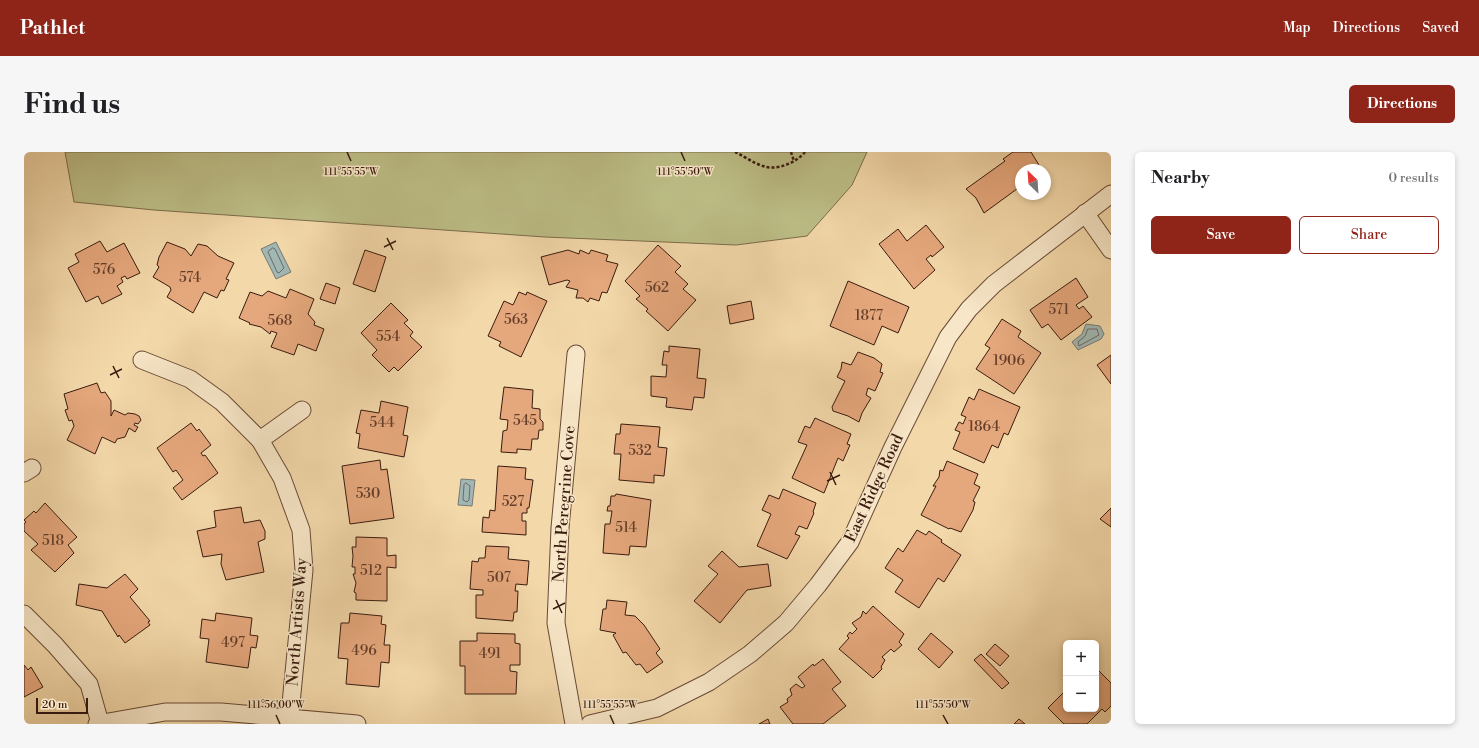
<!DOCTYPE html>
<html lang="en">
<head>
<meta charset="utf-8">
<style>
  :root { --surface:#fff; --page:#f6f6f6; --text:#202124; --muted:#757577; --line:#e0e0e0; --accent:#8f2418 }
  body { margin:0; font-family:"Libre Bodoni",serif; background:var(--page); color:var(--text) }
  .controls { position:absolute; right:12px; bottom:12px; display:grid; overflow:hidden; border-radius:6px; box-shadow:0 2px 6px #0003 }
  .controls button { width:36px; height:36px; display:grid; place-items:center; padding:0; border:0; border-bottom:1px solid var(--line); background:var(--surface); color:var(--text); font:20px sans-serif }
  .compass { position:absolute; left:991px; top:12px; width:36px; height:36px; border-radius:50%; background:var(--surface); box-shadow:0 2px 6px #0003; rotate:335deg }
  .scale { position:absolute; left:12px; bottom:10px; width:52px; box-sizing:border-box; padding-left:4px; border:2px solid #3a1b0f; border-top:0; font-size:11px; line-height:14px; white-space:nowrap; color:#3a1b0f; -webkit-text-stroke:3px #f7e6c7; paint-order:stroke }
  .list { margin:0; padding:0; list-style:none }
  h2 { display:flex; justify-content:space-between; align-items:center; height:52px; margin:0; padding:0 16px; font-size:17px }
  h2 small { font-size:13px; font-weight:400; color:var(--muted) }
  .actions { display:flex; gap:8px; padding:12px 16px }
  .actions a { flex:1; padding:9px 0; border:1px solid var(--accent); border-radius:6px; text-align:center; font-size:14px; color:var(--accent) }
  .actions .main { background:var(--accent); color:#fff }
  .map { position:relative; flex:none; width:1087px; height:572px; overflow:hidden; border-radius:6px }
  header { display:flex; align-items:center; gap:24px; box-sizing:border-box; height:56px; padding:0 20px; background:var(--accent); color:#fff }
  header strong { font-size:19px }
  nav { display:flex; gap:22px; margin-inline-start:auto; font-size:14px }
  .intro { display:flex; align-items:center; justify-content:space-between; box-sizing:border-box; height:96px; padding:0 24px }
  h1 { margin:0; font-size:28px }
  .button { padding:10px 18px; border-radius:6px; background:var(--accent); color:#fff; font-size:14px; font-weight:700 }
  main { display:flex; gap:24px; padding:0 24px }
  aside { flex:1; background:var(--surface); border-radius:6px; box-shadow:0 2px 6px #0003 }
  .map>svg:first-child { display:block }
</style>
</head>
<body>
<header>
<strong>Pathlet</strong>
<nav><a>Map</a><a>Directions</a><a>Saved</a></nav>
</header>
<div class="intro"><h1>Find us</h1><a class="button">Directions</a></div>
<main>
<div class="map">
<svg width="1087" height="572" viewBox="0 0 1087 572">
  <rect width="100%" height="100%" fill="#f3d8a9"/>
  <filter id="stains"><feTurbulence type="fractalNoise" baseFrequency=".005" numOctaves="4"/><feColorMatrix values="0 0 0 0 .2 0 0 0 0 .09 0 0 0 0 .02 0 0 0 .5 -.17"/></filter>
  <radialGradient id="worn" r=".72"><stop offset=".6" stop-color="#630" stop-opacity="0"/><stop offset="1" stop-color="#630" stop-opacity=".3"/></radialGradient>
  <polygon fill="#bdbe87" stroke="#7c6c4b" points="41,0 843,0 828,33 783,84 712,93 521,85 130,58 50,50"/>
  <g fill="#a1b7b4" stroke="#787972">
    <polygon points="252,90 267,120 252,127 237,97"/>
    <polygon points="1062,172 1076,174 1080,182 1077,187 1054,198 1048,190 1058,182"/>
    <polygon points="437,327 451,328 448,354 434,353"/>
  </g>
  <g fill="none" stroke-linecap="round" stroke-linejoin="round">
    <g stroke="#6e6962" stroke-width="1">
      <polygon points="249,96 251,97 260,116 255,121 253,120 244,100"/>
      <polygon points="1064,177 1073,177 1075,183 1055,194 1054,190 1061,184"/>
      <polygon points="442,331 446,334 445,348 443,350 439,348 440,333"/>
    </g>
  </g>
  <g fill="#e5a77c" stroke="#3a1b0f">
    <polygon points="989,0 1007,0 1018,18 997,18 997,34 960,61 952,46 942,37 981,9 979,7"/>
    <polygon points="902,73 920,95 908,105 907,103 902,107 911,118 890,137 855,92 874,77 883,89"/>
    <polygon points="76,89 83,100 100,91 116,121 103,127 101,124 97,126 99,130 93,134 98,142 78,152 74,144 62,150 44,116 55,110 51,102"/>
    <polygon points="143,90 161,97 167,104 174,92 183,94 194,104 210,111 202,127 205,128 200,139 197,138 193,146 180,140 169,161 143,145 147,138 146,135 129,125 135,115 133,113 135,105"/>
    <polygon points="634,93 657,114 651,120 664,132 659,137 672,148 644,179 622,159 624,157 612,147 616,144 601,129"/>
    <polygon points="341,98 362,105 351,140 329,132"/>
    <polygon points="544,98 555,102 556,98 565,102 567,98 584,103 582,109 594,112 583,141 578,140 575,149 566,146 564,150 559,146 552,146 554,138 542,135 546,129 543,128 525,133 517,105"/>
    <polygon points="1052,126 1064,145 1052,153 1055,157 1059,154 1068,165 1037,188 1024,172 1018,176 1006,158"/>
    <polygon points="824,129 885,155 874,181 858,174 850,193 806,174"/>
    <polygon points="302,131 316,136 311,152 296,147"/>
    <polygon points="266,137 290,147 284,162 291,170 290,173 300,177 292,199 274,192 270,203 247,195 253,181 247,179 246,182 237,175 225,172 226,171 215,166 226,140 238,144 244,139 262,146"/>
    <polygon points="495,140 502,143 503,140 523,149 497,205 475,194 477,190 464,184 480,149 489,153"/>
    <polygon points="727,149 730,167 706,172 703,154"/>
    <polygon points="367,151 384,168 380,171 389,180 386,184 398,195 374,219 370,215 365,220 348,203 353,198 337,181"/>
    <polygon points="978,167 997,179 994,185 1017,201 990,242 952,217 966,196 961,193"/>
    <polygon points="645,194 676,197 673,226 682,227 680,246 670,245 668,258 642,255 643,246 627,244 627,224 642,225 643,213 638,213 640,199 645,200"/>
    <polygon points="834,200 850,206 858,212 856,220 859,221 851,239 844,236 842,243 847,246 838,261 835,270 824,264 809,259 808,255 821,229 813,225 817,217 818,210 827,213"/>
    <polygon points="1087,203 1087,232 1073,213"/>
    <polygon points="73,231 77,241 81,240 87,249 87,264 90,258 101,263 104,261 111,262 115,264 117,268 114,272 111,271 110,273 114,275 111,280 105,276 101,285 93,287 91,291 78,285 71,302 43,288 50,274 48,268 45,269 41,258 44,257 40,242"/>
    <polygon points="480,235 509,238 508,256 516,257 516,267 519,270 519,278 515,278 514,287 508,287 507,298 493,297 493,301 477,300 479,279 483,278 484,268 476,267"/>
    <polygon points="955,237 996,255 984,283 980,281 974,296 968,293 960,311 929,297 936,280 931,278 935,270 939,272 942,265 937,263 945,245 950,248"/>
    <polygon points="357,249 384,255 379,283 384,284 380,305 334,296 336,282 332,281 337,258 355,261"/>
    <polygon points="791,266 827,282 823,292 826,293 819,309 814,306 800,341 768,326 783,293 774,290 781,274 786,276"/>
    <polygon points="167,271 173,279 175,277 187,293 177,301 179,304 181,303 194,321 158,348 149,336 159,328 152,318 149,320 133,296"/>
    <polygon points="597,272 636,275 634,295 643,296 640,324 630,323 630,331 595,328 597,302 590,302 592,282 596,282"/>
    <polygon points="356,308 357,318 363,317 370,366 326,372 318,314"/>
    <polygon points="923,309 954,322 950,332 956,335 949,349 951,350 949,358 937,380 926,376 925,377 897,363 912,334 909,334 915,325 916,318 919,319"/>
    <polygon points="474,314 502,316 501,327 509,328 505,356 503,356 503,361 498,361 498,369 502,369 502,383 458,380 459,365 465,366 466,358 471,359"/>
    <polygon points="759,337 792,351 789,360 790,361 783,377 775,374 771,382 776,384 763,407 733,394 747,362 738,358 745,343 755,347"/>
    <polygon points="592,342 627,348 622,395 606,394 605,403 579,401 581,372 586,372 588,359 583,359 584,354 586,354 587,344 591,344"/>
    <polygon points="21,351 53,385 44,393 50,401 31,420 7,398 14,392 0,379 0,372 2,370 0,368 10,359 12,361"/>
    <polygon points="217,355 220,371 236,368 241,379 241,387 234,390 240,420 202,428 197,412 198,402 179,405 173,379 192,375 190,359"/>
    <polygon points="1087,356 1087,375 1076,367"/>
    <polygon points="893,378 902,383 905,379 918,388 917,390 937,403 920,430 914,426 895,456 871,440 879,428 861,416 874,396 879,400"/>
    <polygon points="332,385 363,386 363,404 372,403 372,416 363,415 363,449 332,448 332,441 330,440 332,431 329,422 331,422 331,415 328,415 329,404 328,395 332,395"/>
    <polygon points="462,394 485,395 484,407 505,409 503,433 492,432 491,439 494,439 493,460 490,460 489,469 452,466 452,443 459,443 459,438 446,437 448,409 454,410 455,406 461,406"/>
    <polygon points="698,399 715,415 744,412 747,434 723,438 696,471 670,449 694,422 684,414"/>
    <polygon points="101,422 114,437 106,445 126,469 124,470 126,473 101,491 95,483 94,485 78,459 52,453 55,432 83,436"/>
    <polygon points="583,448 603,450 601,463 611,464 620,473 636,497 632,501 639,510 623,521 616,512 612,513 602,500 599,501 589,483 592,481 576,478 579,457 582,457"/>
    <polygon points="849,454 880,482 875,490 878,493 870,500 867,497 858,505 861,508 857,515 858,517 849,526 815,497 825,486 823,484 826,480 828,482 833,477 828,471 837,465 839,459 842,462"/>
    <polygon points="192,461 228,466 226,483 234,484 232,496 227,495 224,516 182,510 185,487 176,486 178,467 191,469"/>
    <polygon points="326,461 358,464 357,472 362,473 360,493 366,493 365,511 357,510 355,535 322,532 324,507 314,506 317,471 325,471"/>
    <polygon points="453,481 491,482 491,491 496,492 496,513 486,513 486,519 493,520 492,542 441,542 441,514 436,514 436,489 453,489"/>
    <polygon points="907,481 929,500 915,516 894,497"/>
    <polygon points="971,492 985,504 976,514 962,502"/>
    <polygon points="957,502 985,531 978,537 950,508"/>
    <polygon points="799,507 817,530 808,537 822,554 799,572 769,572 756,555 764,550 763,547 768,543 766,537 772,532 778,536 781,534 774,525 789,512 790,514"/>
    <polygon points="0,513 4,518 7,515 19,535 0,545"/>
    <polygon points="1072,516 1087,531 1087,554 1081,560 1078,557 1063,572 1040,572 1024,556 1041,539 1042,557 1072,557"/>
    <polygon points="744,567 746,572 735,572"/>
    <polygon points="995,567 1001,572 990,572"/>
  </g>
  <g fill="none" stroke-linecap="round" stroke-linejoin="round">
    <defs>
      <g id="street">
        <polyline points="1061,61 1087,98"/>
        <polyline points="118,208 166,227 198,250 236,288 258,326 277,378 280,418 265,572"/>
        <polyline points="236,288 278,258"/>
        <polyline points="0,321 8,316"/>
        <polyline points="0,462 31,493 65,532 76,571"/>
        <polyline points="73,572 141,560 197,560 333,572"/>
        <polyline points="550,572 532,471 536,376 552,202"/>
        <polyline points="566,572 633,556 685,530 726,502 762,471 794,433 826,390 869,295 924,185 945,157 970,132 1087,42"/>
      </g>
    </defs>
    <use href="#street" stroke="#684a36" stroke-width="19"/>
    <g stroke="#3a1b0f" stroke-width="2.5" stroke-dasharray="3 2" stroke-linecap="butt">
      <path d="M711,0c9,4 18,11 28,14 13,5 33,-3 42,-14"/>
      <polyline points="767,0 770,9"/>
    </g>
    <use href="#street" stroke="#f7e6c7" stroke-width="17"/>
  </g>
  <path fill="none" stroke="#3a1b0f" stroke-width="1.5" d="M323,0l4,9M657,0l4,9M363,86l6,12M360,95l12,-6M89,214l6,12M86,223l12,-6M806,320l6,13M803,329l13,-6M532,448l6,13M529,457l12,-6M252,563l4,9M586,563l4,9M919,563l5,9"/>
  <g text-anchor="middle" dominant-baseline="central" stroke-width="3" stroke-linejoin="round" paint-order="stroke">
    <g font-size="14" fill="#653e2a">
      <text x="80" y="118">576</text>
      <text x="166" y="126">574</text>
      <text x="633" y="136">562</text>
      <text x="1035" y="158">571</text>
      <text x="845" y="164">1877</text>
      <text x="492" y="168">563</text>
      <text x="256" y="169">568</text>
      <text x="364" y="185">554</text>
      <text x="985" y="209">1906</text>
      <text x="501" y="269">545</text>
      <text x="358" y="271">544</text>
      <text x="960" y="275">1864</text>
      <text x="616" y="299">532</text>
      <text x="344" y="342">530</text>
      <text x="489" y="350">527</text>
      <text x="602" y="376">514</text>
      <text x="29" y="389">518</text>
      <text x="347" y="419">512</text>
      <text x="475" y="426">507</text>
      <text x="209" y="491">497</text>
      <text x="340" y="499">496</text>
      <text x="466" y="502">491</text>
    </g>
    <g font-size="16" fill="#3a1b0f" stroke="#f7e6c7">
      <text transform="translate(850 336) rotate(-65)">East Ridge Road</text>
      <text transform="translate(540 352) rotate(-86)">North Peregrine Cove</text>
      <text transform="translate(273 470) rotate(-86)">North Artists Way</text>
    </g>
  </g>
  <g font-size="10" text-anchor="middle" fill="#3a1b0f" stroke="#f7e6c7" stroke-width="3" stroke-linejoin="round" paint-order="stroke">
    <text x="327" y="23">111°55'55"W</text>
    <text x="661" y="23">111°55'50"W</text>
    <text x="252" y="556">111°56'00"W</text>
    <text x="586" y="556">111°55'55"W</text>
    <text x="919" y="556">111°55'50"W</text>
  </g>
  <rect width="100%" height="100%" filter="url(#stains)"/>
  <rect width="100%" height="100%" fill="url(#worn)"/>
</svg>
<div class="controls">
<button>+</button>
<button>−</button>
</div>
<svg class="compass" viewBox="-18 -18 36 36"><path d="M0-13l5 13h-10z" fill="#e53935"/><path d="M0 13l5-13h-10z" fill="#757577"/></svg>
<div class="scale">20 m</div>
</div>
<aside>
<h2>Nearby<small>0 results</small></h2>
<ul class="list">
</ul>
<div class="actions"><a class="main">Save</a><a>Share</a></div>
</aside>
</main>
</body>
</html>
